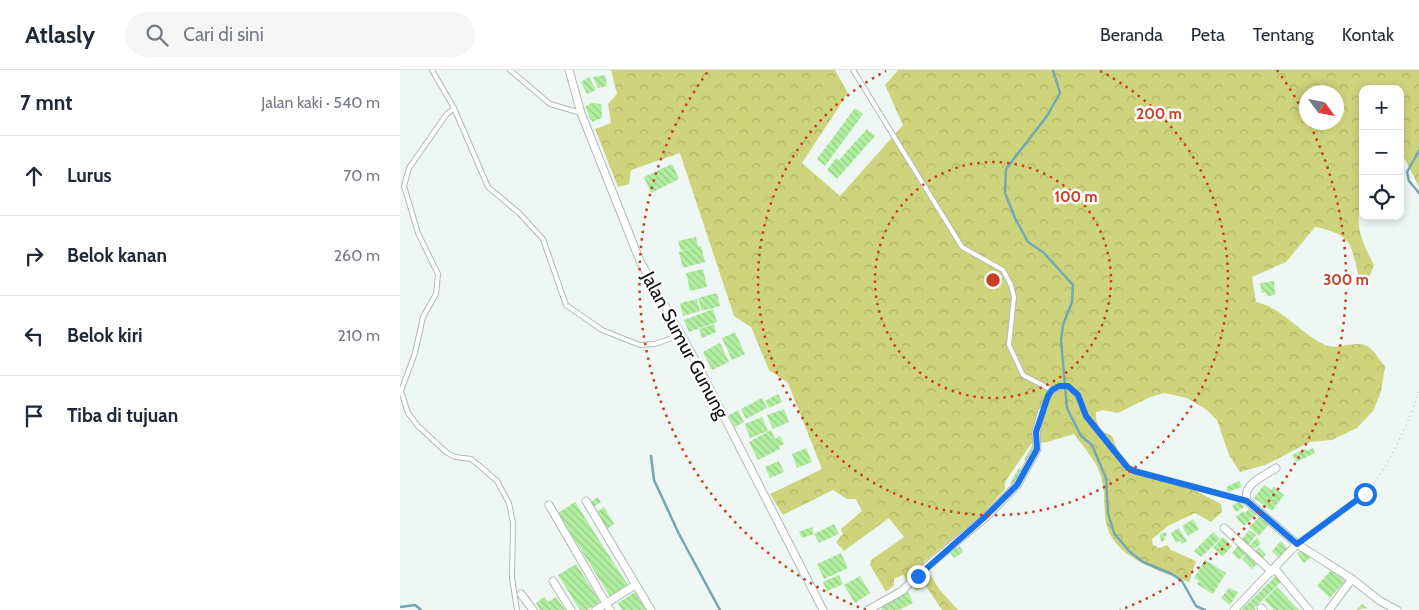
<!DOCTYPE html>
<html lang="id">
<head>
<meta charset="utf-8">
<style>
  :root { --surface:#fff; --page:#f6f6f7; --text:#1f2937; --muted:#747a83; --line:#e0e1e3 }
  body { margin:0; font-family:Cabin,sans-serif; background:var(--page); color:var(--text) }
  .controls { position:absolute; right:15px; top:15px; display:grid; overflow:hidden; border-radius:10px; box-shadow:0 2px 8px #0003 }
  .controls button { width:45px; height:45px; display:grid; place-items:center; padding:0; border:0; border-bottom:1px solid var(--line); background:var(--surface); color:var(--text); font:25px sans-serif }
  .compass { position:absolute; left:899px; top:15px; width:45px; height:45px; border-radius:50%; background:var(--surface); box-shadow:0 2px 8px #0003; rotate:123deg }
  .stop { position:absolute; width:15px; height:15px; margin:-11px; border:4px solid #1a73e8; border-radius:50%; background:#fff }
  .stop.end { background:#1a73e8; border-color:#fff; box-shadow:0 1px 5px #0008 }
  .list { margin:0; padding:0; list-style:none }
  h2 { display:flex; justify-content:space-between; align-items:center; height:65px; margin:0; padding:0 20px; font-size:21px }
  h2 small { font-size:16px; font-weight:400; color:var(--muted) }
  .list li { display:grid; grid-template-columns:32px 1fr auto; gap:15px; align-items:center; box-sizing:border-box; height:80px; padding:0 20px; border-top:1px solid var(--line) }
  .list b { display:block; font-size:19px; white-space:nowrap }
  .list em { font-size:16px; font-style:normal; color:var(--muted) }
  .icon { flex:none; width:28px; height:28px; fill:none; stroke:currentColor; stroke-width:2; stroke-linecap:round; stroke-linejoin:round }
  .map { position:relative; flex:none; width:1019px; height:540px; overflow:hidden }
  header { display:flex; align-items:center; gap:30px; box-sizing:border-box; height:70px; padding:0 25px; background:var(--surface); border-bottom:1px solid var(--line) }
  header strong { font-size:24px }
  nav { display:flex; gap:28px; margin-inline-start:auto; font-size:18px }
  .search { width:350px; height:45px; background:var(--page); display:flex; align-items:center; gap:12px; box-sizing:border-box; padding:0 18px; border-radius:28px; color:var(--muted); font-size:19px }
  main { display:flex }
  aside { flex:1; background:var(--surface) }
  .map>svg:first-child { display:block }
</style>
</head>
<body>
<header>
<strong>Atlasly</strong>
<div class="search"><svg class="icon" aria-label="search" viewBox="0 0 24 24"><circle cx="10" cy="10" r="6"/><path d="M15 15l6 6"/></svg>Cari di sini</div>
<nav><a>Beranda</a><a>Peta</a><a>Tentang</a><a>Kontak</a></nav>
</header>
<main>
<aside>
<h2>7 mnt<small>Jalan kaki · 540 m</small></h2>
<ul class="list">
<li><svg class="icon" aria-label="ahead" viewBox="0 0 24 24"><path d="M12 20V5M6 11l6-6 6 6"/></svg><div><b>Lurus</b></div><em>70 m</em></li>
<li><svg class="icon" aria-label="right" viewBox="0 0 24 24"><path d="M7 20v-9h11M14 6l5 5-5 5"/></svg><div><b>Belok kanan</b></div><em>260 m</em></li>
<li><svg class="icon" aria-label="left" viewBox="0 0 24 24"><path d="M17 20v-9H6M10 6l-5 5 5 5"/></svg><div><b>Belok kiri</b></div><em>210 m</em></li>
<li><svg class="icon" aria-label="arrive" viewBox="0 0 24 24"><path d="M6 21V4h12l-3 4 3 4H6"/></svg><div><b>Tiba di tujuan</b></div></li>
</ul>
</aside>
<div class="map">
<svg width="1019" height="540" viewBox="0 0 1019 540">
  <defs>
    <pattern id="forest-crowns" width="20" height="18" patternUnits="userSpaceOnUse" patternTransform="scale(1.25)"><rect width="20" height="18" fill="#ced47c"/><path d="M2 6a3 3 0 1 1 6 0M12 15a3 3 0 1 1 6 0" fill="none" stroke="#b0b56a"/></pattern>
    <pattern id="building-back-hatch" width="6" height="6" patternUnits="userSpaceOnUse" patternTransform="scale(1.25)"><rect width="6" height="6" fill="#b1ee9f"/><path d="M-1 5l2 2M0 0l6 6M5-1l2 2" fill="none" stroke="#97cb88"/></pattern>
  </defs>
  <rect width="100%" height="100%" fill="#eef7f3"/>
  <path fill="url(#forest-crowns)" fill-rule="evenodd" d="M211,0h224l13,23 -46,70 38,33 63,-71 -18,-40 13,-15h521v117l-14,-28 -5,-2v-68h-37v112c-11,22 1,45 11,64l-8,19 -6,-3c-10,-36 -5,-46 -45,-54l-29,35 -34,15 4,25c28,6 43,31 69,43 15,6 31,-7 45,3 6,5 10,13 15,18l-4,26 -8,19 -16,17 -25,12 -22,2 -45,23 -25,7 -11,-17 -12,-35 -10,-10 -20,-12 -23,-5 -14,4 -32,16 -15,-3 -7,2c-1,13 5,20 16,24l10,26 18,10 29,5 52,27 1,8 -11,10 -16,-9 -27,13 -16,13 1,6 6,3 8,-3 4,5 25,11 -7,21c-24,-9 -58,-19 -74,-40 -15,-19 -8,-42 -13,-62 -4,-18 -18,-32 -28,-46l-27,8 -16,2 -26,38v7l-23,26 -59,48 16,26 19,21h-16l-16,-24 -10,5 -13,-16 -9,4v6l-8,7 -16,-27 1,-5 33,-23 -15,-19 -45,33 -8,-9 7,-8 -2,-5 21,-18 -6,-12h-9l-14,-9 -50,25 -13,-21 52,-25 -34,-86 -19,-13 -18,-43 -17,-11 -54,-163 -49,17 -2,14 -11,3 -23,-58 16,-6 -3,-19 9,-10zM906,22h30v30h-30z"/>
  <g fill="none" stroke-linecap="round" stroke-linejoin="round">
    <g stroke="#75a6b4" stroke-width="2.5">
      <polyline points="653,0 660,23 647,46 606,99 605,123 615,148 628,172 644,183 673,215 672,232 663,255 661,270 667,338 681,366 692,375 706,408 708,443 714,463 729,481 743,492 772,504 782,511 796,536 805,540"/>
      <polyline points="1019,81 1007,102 1009,111 1019,123"/>
      <polyline points="251,386 254,410 279,464 320,540"/>
      <polyline points="0,537 15,535 21,540"/>
    </g>
  </g>
  <g fill="url(#building-back-hatch)">
    <polygon points="205,5 207,16 198,18 193,7"/>
    <polygon points="189,7 196,20 187,24 181,12"/>
    <polygon points="192,33 201,34 202,48 192,52 185,37"/>
    <polygon points="455,38 463,44 425,96 417,89"/>
    <polygon points="467,59 475,66 437,109 427,100 436,88 439,90"/>
    <polygon points="272,94 279,109 251,123 244,107"/>
    <polygon points="296,167 298,177 281,181 278,171"/>
    <polygon points="301,176 305,192 283,198 279,182"/>
    <polygon points="303,199 307,217 290,221 286,203"/>
    <polygon points="874,211 875,225 867,226 866,222 862,223 860,213"/>
    <polygon points="317,223 320,236 302,241 298,228"/>
    <polygon points="297,229 300,241 283,246 280,233"/>
    <polygon points="313,239 317,252 289,262 284,250"/>
    <polygon points="314,254 316,262 302,268 299,259"/>
    <polygon points="335,262 345,284 332,290 322,268"/>
    <polygon points="320,273 329,292 312,300 303,282"/>
    <polygon points="378,324 382,332 369,338 365,331"/>
    <polygon points="362,328 367,338 346,349 341,339"/>
    <polygon points="384,339 389,352 373,359 367,345"/>
    <polygon points="338,340 344,352 335,357 329,345"/>
    <polygon points="362,347 368,361 350,368 345,354"/>
    <polygon points="371,360 375,369 380,366 384,374 379,377 380,379 358,390 349,372"/>
    <polygon points="632,376 636,378 628,393 624,390"/>
    <polygon points="406,378 412,392 397,398 392,384"/>
    <polygon points="913,378 915,383 896,392 892,385 905,379 906,381"/>
    <polygon points="379,391 384,402 370,408 365,397"/>
    <polygon points="619,398 623,401 614,416 610,413"/>
    <polygon points="839,411 842,417 828,422 826,417"/>
    <polygon points="864,415 871,420 874,417 884,425 872,441 854,428"/>
    <polygon points="198,427 201,432 192,438 189,433"/>
    <polygon points="840,431 844,437 836,442 832,436"/>
    <polygon points="175,432 229,517 211,528 158,443"/>
    <polygon points="204,437 214,454 206,460 195,443"/>
    <polygon points="850,438 856,444 844,456 836,447 843,441 845,443"/>
    <polygon points="859,447 868,455 859,466 849,457"/>
    <polygon points="793,449 799,459 788,466 782,456"/>
    <polygon points="434,454 439,464 419,473 414,464"/>
    <polygon points="412,457 414,464 402,468 399,462"/>
    <polygon points="779,458 787,471 782,474 780,471 776,473 771,463"/>
    <polygon points="849,460 856,465 847,477 840,472"/>
    <polygon points="765,462 767,465 764,467 766,469 761,472 760,465"/>
    <polygon points="813,462 820,469 801,487 794,481"/>
    <polygon points="823,467 832,476 823,486 813,478"/>
    <polygon points="857,468 861,473 855,479 850,475"/>
    <polygon points="881,471 888,479 879,488 872,481"/>
    <polygon points="839,475 847,482 839,490 832,483"/>
    <polygon points="560,476 563,482 554,488 550,482"/>
    <polygon points="859,477 866,485 861,490 854,482"/>
    <polygon points="903,478 910,488 904,493 897,483"/>
    <polygon points="848,482 859,492 852,499 842,489"/>
    <polygon points="441,483 448,498 424,509 417,494"/>
    <polygon points="805,490 826,503 813,524 797,514 799,511 794,508"/>
    <polygon points="176,494 200,532 187,540 180,540 158,505"/>
    <polygon points="932,499 945,511 930,528 917,516"/>
    <polygon points="439,505 443,514 427,521 423,512"/>
    <polygon points="877,505 882,511 854,538 856,540 841,540"/>
    <polygon points="460,506 470,523 455,533 444,515"/>
    <polygon points="877,517 892,533 899,540 874,540 864,530"/>
    <polygon points="829,518 838,522 830,535 821,528"/>
    <polygon points="235,522 246,540 222,540 218,533"/>
    <polygon points="508,522 513,533 499,540 482,540 480,536"/>
    <polygon points="144,527 148,532 156,527 165,540 140,540 136,533"/>
    <polygon points="962,534 967,538 956,540"/>
  </g>
  <g fill="none" stroke-linecap="round" stroke-linejoin="round">
    <defs>
      <g id="lane">
        <polyline points="32,0 54,38 46,45 9,98 4,116 18,163 38,204 36,224 23,247 15,283 1,321 8,343 18,356 46,382 55,387 71,389 81,397 97,411 109,433 113,453 112,508 117,540"/>
        <polyline points="110,0 150,34 181,43"/>
        <polyline points="453,0 562,177 603,200 611,215 614,227 609,275 623,305 652,320"/>
        <polyline points="54,38 88,117 119,143 143,169 166,235 202,260 240,275 255,274 281,265"/>
        <path d="M642,341c5,-15 9,-25 26,-25l9,9 9,21 42,52 6,3 112,30"/>
      </g>
      <g id="street">
        <polyline points="169,0 181,43 240,191 294,288 423,540"/>
        <path d="M876,398c-12,8 -34,16 -29,33l50,43 55,35"/>
        <polyline points="186,431 251,540"/>
        <polyline points="149,435 210,540"/>
        <polyline points="824,458 872,502"/>
        <polyline points="875,499 909,540"/>
        <polyline points="153,511 171,540"/>
        <polyline points="121,524 133,540"/>
        <polyline points="861,538 863,540"/>
        <polyline points="196,540 235,515"/>
        <polyline points="468,540 502,521 526,497 586,447 617,415 637,379 636,362 642,341"/>
        <polyline points="834,540 897,474"/>
        <polyline points="929,540 952,509 980,531 997,540"/>
      </g>
    </defs>
    <use href="#lane" stroke="#b2bab6" stroke-width="6"/>
    <use href="#street" stroke="#b2bab6" stroke-width="9"/>
    <path stroke="#a5aca9" stroke-width="1" stroke-dasharray="1 4" stroke-linecap="butt" d="M904,468c20,-14 41,-27 60,-43 20,-18 49,-80 55,-106"/>
    <use href="#lane" stroke="#fff" stroke-width="4"/>
    <use href="#street" stroke="#fff" stroke-width="7"/>
  </g>
  <g fill="none" stroke-linecap="round" stroke-linejoin="round">
    <polyline stroke="#1a73e8" stroke-width="6" points="518,506 586,446 617,415 637,379 636,362 648,326 652,320 659,316 668,316 678,325 686,346 728,398 734,401 847,431 897,474 965,424"/>
  </g>
  <g fill="none" stroke="#c83d24" stroke-width="2.5" stroke-dasharray="2.5 5">
    <circle cx="593" cy="210" r="118"/>
    <path d="M700 1A235 235 0 1 1 486 1"/>
    <path d="M466 540A353 353 0 0 1 309 0M877 0A353 353 0 0 1 906 47M910 55A353 353 0 0 1 720 540"/>
  </g>
  <g text-anchor="middle" dominant-baseline="central" stroke-width="5" stroke-linejoin="round" paint-order="stroke">
    <g font-size="19" fill="#0d0f0e" stroke="#fff">
      <text transform="translate(285 275) rotate(62)">Jalan Sumur Gunung</text>
    </g>
  </g>
  <circle cx="593" cy="210" r="8" fill="#c83d24" stroke="#fff" stroke-width="2.5"/>
  <g font-size="15" text-anchor="middle" font-weight="bold" fill="#c83d24" stroke="#fff" stroke-width="5" stroke-linejoin="round" paint-order="stroke">
    <text x="759" y="49">200 m</text>
    <text x="676" y="132">100 m</text>
    <text x="946" y="215">300 m</text>
  </g>
</svg>
<div class="controls">
<button>+</button>
<button>−</button>
<button><svg class="icon" aria-label="locate" viewBox="0 0 24 24"><circle cx="12" cy="12" r="6"/><path d="M12 2v4M12 18v4M2 12h4M18 12h4"/></svg></button>
</div>
<svg class="compass" viewBox="-18 -18 36 36"><path d="M0-13l5 13h-10z" fill="#e53935"/><path d="M0 13l5-13h-10z" fill="#747a83"/></svg>
<div class="stop" style="left:965px;top:424px"></div>
<div class="stop end" style="left:518px;top:506px"></div>
</div>
</main>
</body>
</html>
